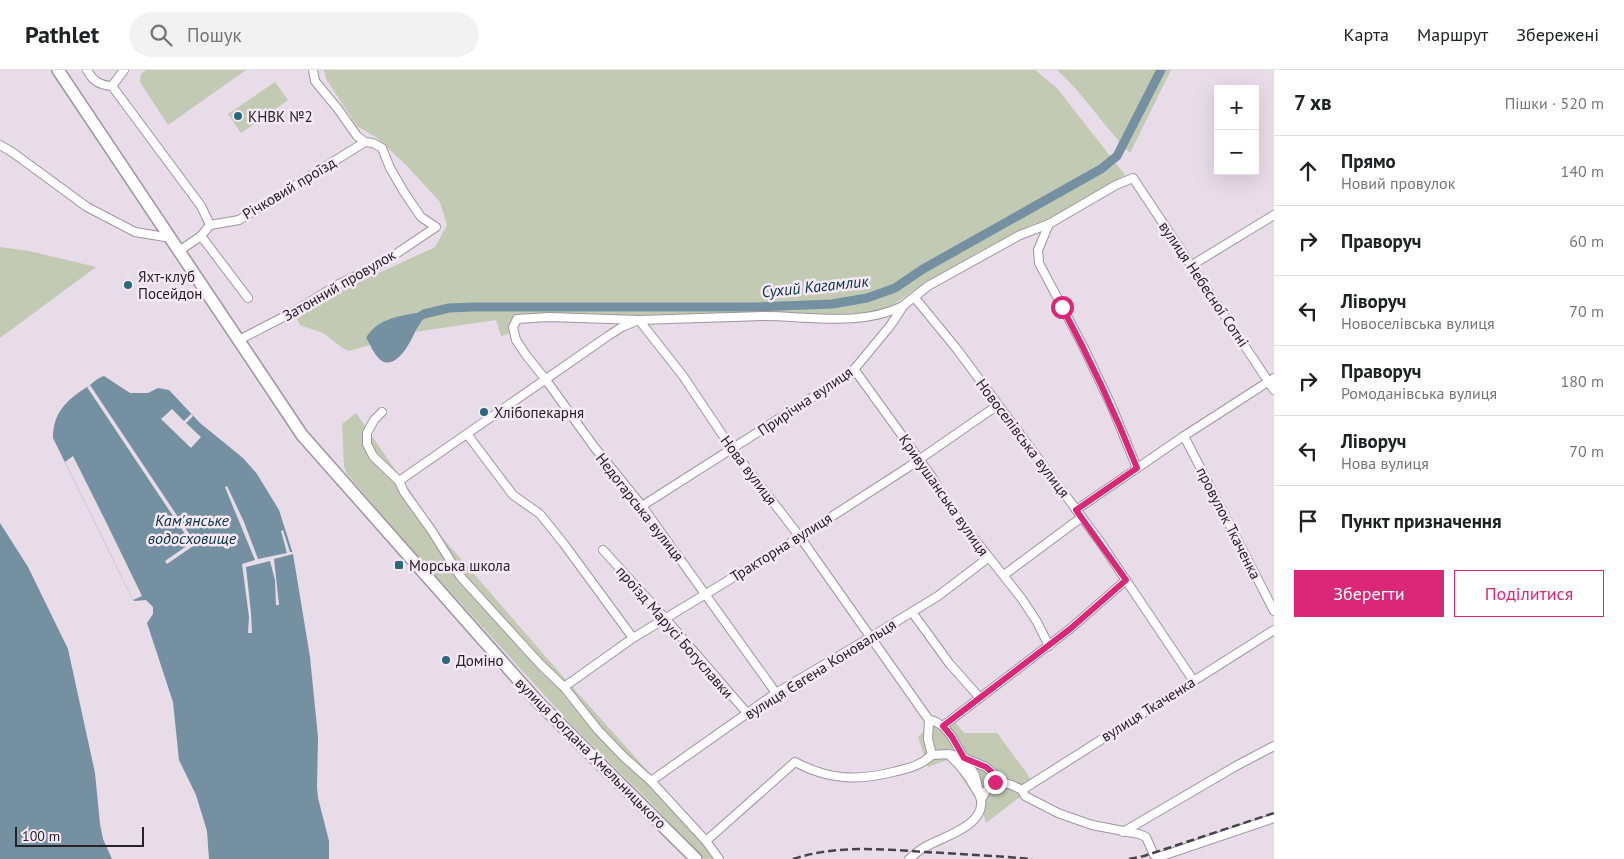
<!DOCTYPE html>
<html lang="uk">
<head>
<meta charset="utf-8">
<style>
  :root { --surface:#fff; --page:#f2f2f2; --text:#202124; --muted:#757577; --line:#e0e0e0; --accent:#db2777 }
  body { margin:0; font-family:"PT Sans",sans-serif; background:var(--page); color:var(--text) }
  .controls { position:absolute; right:15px; top:15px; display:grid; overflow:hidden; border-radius:0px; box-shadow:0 5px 20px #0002 }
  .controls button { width:45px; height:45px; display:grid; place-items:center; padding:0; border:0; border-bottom:1px solid var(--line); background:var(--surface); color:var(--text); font:25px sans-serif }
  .scale { position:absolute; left:15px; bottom:12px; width:129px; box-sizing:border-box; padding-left:5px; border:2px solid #262227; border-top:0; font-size:14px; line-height:18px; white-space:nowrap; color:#262227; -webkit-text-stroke:4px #f4e9f5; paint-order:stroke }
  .stop { position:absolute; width:15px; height:15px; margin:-11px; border:4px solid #db2777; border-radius:50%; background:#fff }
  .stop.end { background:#db2777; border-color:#fff; box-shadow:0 1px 5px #0008 }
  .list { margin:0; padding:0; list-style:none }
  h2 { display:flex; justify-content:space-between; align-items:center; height:65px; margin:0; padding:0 20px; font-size:21px }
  h2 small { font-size:16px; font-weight:400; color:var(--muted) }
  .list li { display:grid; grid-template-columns:32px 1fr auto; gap:15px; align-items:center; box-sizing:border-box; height:70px; padding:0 20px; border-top:1px solid var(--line) }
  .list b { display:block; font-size:19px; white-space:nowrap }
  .list p { margin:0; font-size:16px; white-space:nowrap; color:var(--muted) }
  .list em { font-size:16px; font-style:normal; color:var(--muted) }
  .actions { display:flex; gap:10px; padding:15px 20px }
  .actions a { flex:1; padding:11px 0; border:1px solid var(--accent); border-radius:0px; text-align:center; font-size:18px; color:var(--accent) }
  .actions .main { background:var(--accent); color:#fff }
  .icon { flex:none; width:28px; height:28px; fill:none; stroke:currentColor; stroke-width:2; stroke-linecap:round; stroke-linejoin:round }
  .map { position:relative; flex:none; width:1274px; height:789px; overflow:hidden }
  header { display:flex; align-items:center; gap:30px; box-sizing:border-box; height:70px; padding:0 25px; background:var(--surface); border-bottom:1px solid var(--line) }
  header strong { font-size:24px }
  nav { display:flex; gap:28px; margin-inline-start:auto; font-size:18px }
  .search { width:350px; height:45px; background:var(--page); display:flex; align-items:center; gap:12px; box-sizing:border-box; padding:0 18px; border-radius:28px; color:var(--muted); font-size:19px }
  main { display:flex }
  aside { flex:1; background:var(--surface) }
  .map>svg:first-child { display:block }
</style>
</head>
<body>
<header>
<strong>Pathlet</strong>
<div class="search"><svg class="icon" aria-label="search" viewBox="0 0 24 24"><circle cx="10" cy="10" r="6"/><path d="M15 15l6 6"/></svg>Пошук</div>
<nav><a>Карта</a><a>Маршрут</a><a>Збережені</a></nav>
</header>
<main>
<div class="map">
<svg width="1274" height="789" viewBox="0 0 1274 789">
  <rect width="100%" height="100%" fill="#e7dce8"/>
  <g fill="#c2cab4">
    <polygon points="146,0 246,0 168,55 140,12 141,4"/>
    <path d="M324,0h711l21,17 69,88 -71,42 -26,9 -55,29 -50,29 -30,21 -17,7 -43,3 -55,-2 -89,3h-175l-3,7 -1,10 -9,3 -5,-16 -81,12 7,-11 1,-6 -1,-1c-26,4 -39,3 -56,24l4,7 -21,6 -5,-2 -21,-16 -23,-8 -4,-8 3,-7 136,-63 12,-22 -7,-23 -33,-36 -30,-28 -20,-12 -31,-47z"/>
    <path d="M1057,0h114l-41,83c-26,-26 -45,-58 -73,-83z"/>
    <polygon points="275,12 288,30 241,63 228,44"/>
    <polygon points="0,177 29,181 96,197 0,268"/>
    <polygon points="356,343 441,466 566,610 706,766 722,789 704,789 648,730 569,652 397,463 347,404 344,396 342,354"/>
    <polygon points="951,647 964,663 997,663 1026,702 1034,716 986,753 982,739 950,689 928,697 918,667 925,660"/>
  </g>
  <g fill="#7490a1">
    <path d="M417,243l6,2c0,7 -5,11 -8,17 -5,11 -18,37 -33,29 -7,-4 -12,-17 -16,-23 10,-18 31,-22 51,-25z"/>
    <path d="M104,306l26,17h18l10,-5 11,2 31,33 43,35 14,16 22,36 14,44 17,103 8,80 -1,50 1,11 11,43v18h-120l-2,-28 -11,-36 -17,-35 -6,-58 -26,-79 6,-9v-7l-7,-7 -11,1 -2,-1 -80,-162c0,-26 14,-38 34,-51 6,-4 10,-9 17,-11z"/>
    <polygon points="0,453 28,497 68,579 95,703 100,754 103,769 112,789 0,789"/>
  </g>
  <g fill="#e7dce8">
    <polygon points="90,315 196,474 167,494 165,491 191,473 87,317"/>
    <polygon points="172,339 184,351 191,344 193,346 186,353 201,367 191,378 161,349"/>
    <polygon points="73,386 108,456 142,526 133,530 65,392"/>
    <polygon points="227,416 244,452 258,489 287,483 281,461 283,460 290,482 293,482 293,484 274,489 279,535 276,535 275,510 270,491 246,497 251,543 252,563 248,563 249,547 242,494 255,490 229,427 225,417"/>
  </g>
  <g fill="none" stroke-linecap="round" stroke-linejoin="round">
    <polyline stroke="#7490a1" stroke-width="9" points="414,250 424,244 449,238 473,237 757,237 832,234 867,228 895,218 923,199 1101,99 1117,86 1161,0"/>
    <defs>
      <g id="street">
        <path d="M87,0c6,11 12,15 25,16l89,120 9,19 -9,11 47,62"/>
        <polyline points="112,16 124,0"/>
        <polyline points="0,75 12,82 87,137 135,162 171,168"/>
        <polyline points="1049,154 1038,180 1039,193 1083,276 1112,337 1137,398"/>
        <polyline points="210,155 239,150 365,72"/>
        <polyline points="179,181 201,166"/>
        <polyline points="1192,195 1274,145"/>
        <polyline points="915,228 956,278 1101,473 1193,610"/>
        <polyline points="239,270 295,241 339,214 381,194 436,157 421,147 404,122 390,98 382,78 373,73 365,72 357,66 338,39 315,11 313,0"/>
        <polyline points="854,299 932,407 950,438 1022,529 1037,552 1049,576"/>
        <polyline points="382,342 374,350 367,363 367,374 373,386 399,411 404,422 432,461 460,506 540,594 564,617 598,660 624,687 651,711 706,771 719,789"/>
        <polyline points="467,364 513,425 540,444 564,474 633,568"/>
        <polyline points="1184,366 1274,541"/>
        <path d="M399,411l209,-145 14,-9 17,-7c41,-1 83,-3 124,-4 46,0 97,11 140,-10"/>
        <polyline points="642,436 852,302 890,256 904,235 928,216 1020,165 1049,154 1116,115 1133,108 1274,320"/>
        <polyline points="1076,440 1184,366 1274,308"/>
        <polyline points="603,480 665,548 747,643"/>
        <polyline points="1004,505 1082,447"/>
        <polyline points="912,542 949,593 980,628"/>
        <polyline points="564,617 633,568 800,467 907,398 998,335"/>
        <path d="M776,623l-134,-187 -47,-58 -49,-68 -20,-25 -10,-15 -3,-13 4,-8 32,-2 90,3 44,56 49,73 68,88 129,183 -1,19 4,16 16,-1 16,4 11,17 6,25c10,-23 22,-20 41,-10"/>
        <polyline points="929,650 934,651 943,656 952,667 964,688 986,697 1002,711"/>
        <polyline points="943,656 1070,559 1126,510"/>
        <polyline points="651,711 776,623 871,567 938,526 988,488"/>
        <polyline points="1022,720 1274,560"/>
        <polyline points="1022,720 1025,726 1058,743 1092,755 1139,764 1146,767 1154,785 1162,786 1274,748"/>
        <polyline points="1123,762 1236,696 1274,676"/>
        <path d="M706,771l89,-79c34,18 62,19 98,10 16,-4 27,-6 39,-17"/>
        <path d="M909,789c5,-4 10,-9 16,-12 17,-10 60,-21 56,-47 0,-4 -5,-10 -7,-14 -7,-12 -14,-21 -24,-30"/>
      </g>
      <polyline id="secondary" points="58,0 302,365 537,631 696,789"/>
    </defs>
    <use href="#street" stroke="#9f95a1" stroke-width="10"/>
    <use href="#secondary" stroke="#9f95a1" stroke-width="14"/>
    <use href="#street" stroke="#fff" stroke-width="8"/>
    <use href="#secondary" stroke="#fff" stroke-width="11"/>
    <g stroke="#484349" stroke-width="2.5" stroke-dasharray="8 4" stroke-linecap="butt">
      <path d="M793,789c43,-14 88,-10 132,-7 36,2 72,4 107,7"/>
      <polyline points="1129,789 1144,786 1274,743"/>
    </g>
  </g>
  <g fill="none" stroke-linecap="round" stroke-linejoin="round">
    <path stroke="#db2777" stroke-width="6" d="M995,712l7,-1 -16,-14 -22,-9 -12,-21 -9,-11 127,-97 56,-49 -50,-70 61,-42c-22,-55 -47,-109 -75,-161"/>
  </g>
  <g fill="#2b677e" stroke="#f4e9f5" stroke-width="2">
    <circle cx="238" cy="46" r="5"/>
    <circle cx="128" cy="215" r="5"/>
    <circle cx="484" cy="342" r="5"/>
    <rect x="394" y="490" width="10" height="10" rx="2.5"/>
    <circle cx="446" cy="590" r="5"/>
  </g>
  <g text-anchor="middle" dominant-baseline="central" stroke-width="5" stroke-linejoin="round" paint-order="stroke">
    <g font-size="15" fill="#262227" stroke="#f4e9f5" text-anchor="start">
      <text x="248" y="46">КНВК №2</text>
      <text x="138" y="206">Яхт-клуб<tspan x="138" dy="17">Посейдон</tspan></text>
      <text x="494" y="342">Хлібопекарня</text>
      <text x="409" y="495">Морська школа</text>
      <text x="456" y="590">Доміно</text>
    </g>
    <g font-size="15" fill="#262227" stroke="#f4e9f5">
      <text transform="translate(289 118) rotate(-31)">Річковий проїзд</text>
      <text transform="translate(1204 214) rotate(56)">вулиця Небесної Сотні</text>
      <text transform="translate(339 215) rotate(-30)">Затонний провулок</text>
      <text transform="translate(805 331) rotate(-34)">Прирічна вулиця</text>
      <text transform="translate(1023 368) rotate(53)">Новоселівська вулиця</text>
      <text transform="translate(749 400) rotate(53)">Нова вулиця</text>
      <text transform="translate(944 425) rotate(55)">Кривушанська вулиця</text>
      <text transform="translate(640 437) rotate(52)">Недогарська вулиця</text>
      <text transform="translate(1229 453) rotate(63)">провулок Ткаченка</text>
      <text transform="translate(781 477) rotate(-32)">Тракторна вулиця</text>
      <text transform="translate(675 562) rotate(49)">проїзд Марусі Богуславки</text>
      <text transform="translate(820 599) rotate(-32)">вулиця Євгена Коновальця</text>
      <text transform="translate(1148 639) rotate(-32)">вулиця Ткаченка</text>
      <text transform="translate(591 683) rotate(45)">вулиця Богдана Хмельницького</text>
    </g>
    <g font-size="16" font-style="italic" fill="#083246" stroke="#f4e9f5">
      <text transform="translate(815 216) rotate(-6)">Сухий Кагамлик</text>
      <text x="192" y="450">Кам'янське<tspan x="192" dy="18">водосховище</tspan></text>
    </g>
  </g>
</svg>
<div class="controls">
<button>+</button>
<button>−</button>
</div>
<div class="scale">100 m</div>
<div class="stop" style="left:1062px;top:237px"></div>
<div class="stop end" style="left:995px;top:712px"></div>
</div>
<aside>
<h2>7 хв<small>Пішки · 520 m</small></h2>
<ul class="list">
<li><svg class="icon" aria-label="ahead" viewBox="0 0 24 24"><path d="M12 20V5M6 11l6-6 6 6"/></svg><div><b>Прямо</b><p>Новий провулок</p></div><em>140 m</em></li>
<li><svg class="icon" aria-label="right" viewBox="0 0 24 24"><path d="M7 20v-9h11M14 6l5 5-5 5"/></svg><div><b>Праворуч</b></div><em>60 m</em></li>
<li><svg class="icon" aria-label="left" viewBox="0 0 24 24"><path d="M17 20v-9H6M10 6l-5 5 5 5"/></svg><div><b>Ліворуч</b><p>Новоселівська вулиця</p></div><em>70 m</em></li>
<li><svg class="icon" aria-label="right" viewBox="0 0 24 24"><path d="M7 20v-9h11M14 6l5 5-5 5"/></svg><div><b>Праворуч</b><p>Ромоданівська вулиця</p></div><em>180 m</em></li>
<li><svg class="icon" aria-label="left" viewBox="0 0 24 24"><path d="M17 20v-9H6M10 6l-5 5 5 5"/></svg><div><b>Ліворуч</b><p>Нова вулиця</p></div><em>70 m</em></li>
<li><svg class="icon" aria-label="arrive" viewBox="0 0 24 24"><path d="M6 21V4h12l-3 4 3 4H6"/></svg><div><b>Пункт призначення</b></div></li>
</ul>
<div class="actions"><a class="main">Зберегти</a><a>Поділитися</a></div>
</aside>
</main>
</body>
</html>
